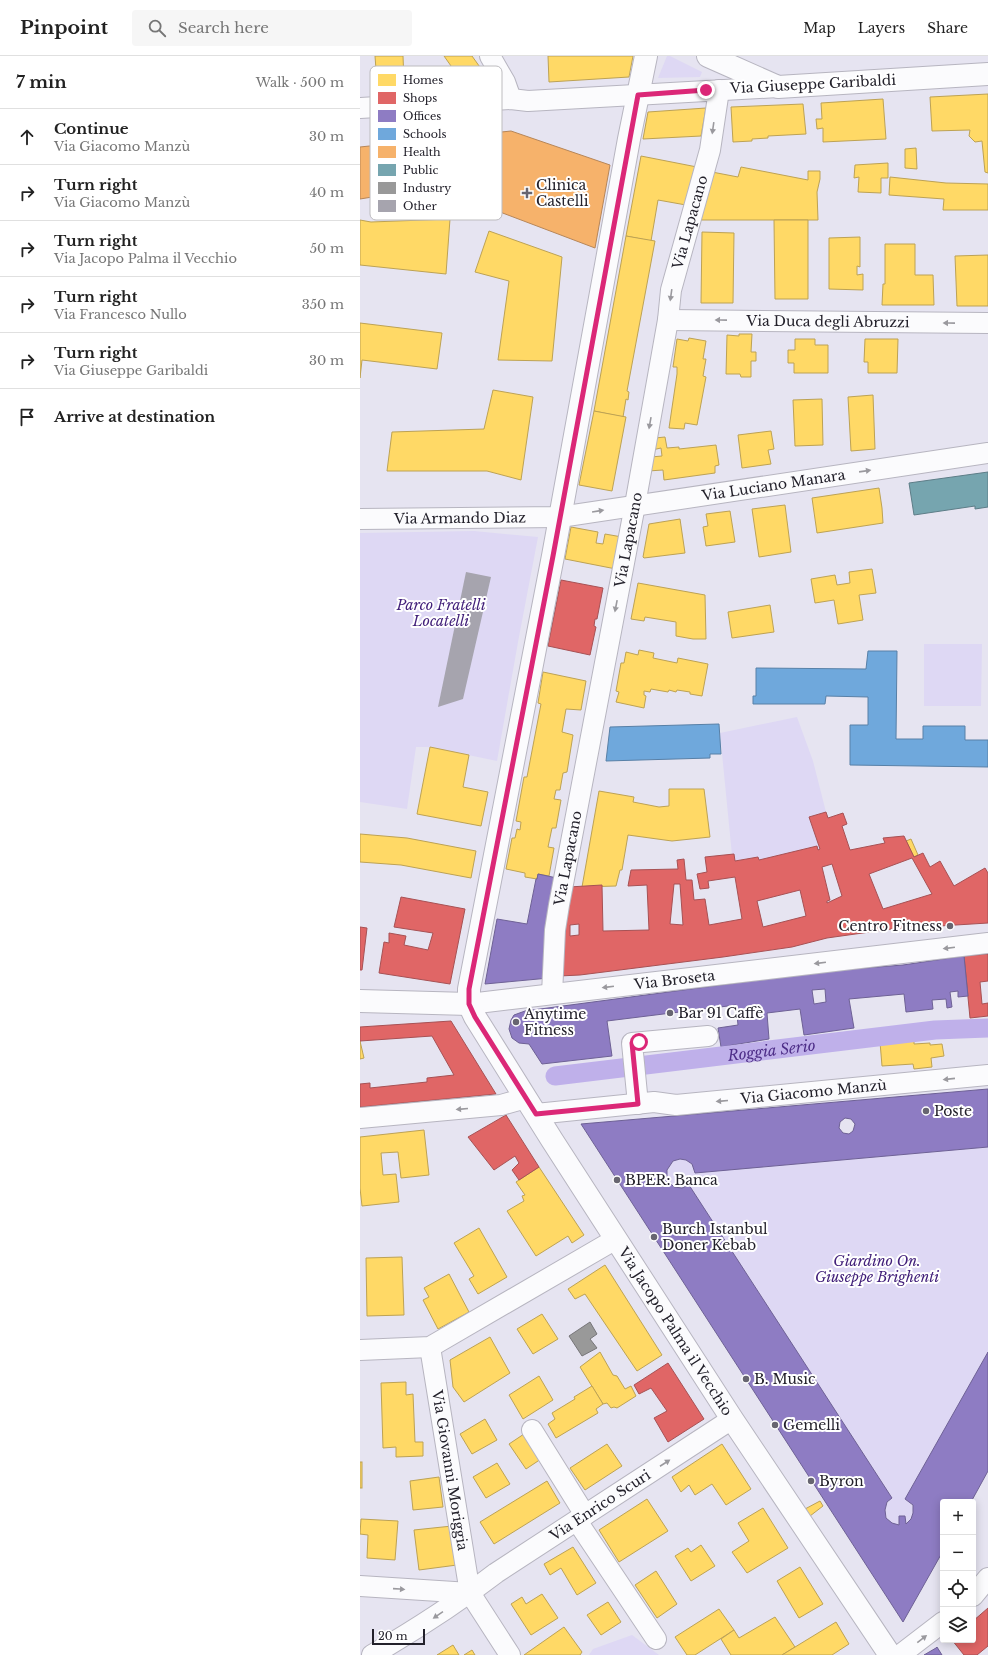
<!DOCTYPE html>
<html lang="en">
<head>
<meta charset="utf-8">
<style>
  :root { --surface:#fff; --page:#f6f6f6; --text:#222; --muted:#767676; --line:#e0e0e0 }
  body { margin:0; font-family:"Libre Baskerville",serif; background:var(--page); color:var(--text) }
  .controls { position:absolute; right:12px; bottom:12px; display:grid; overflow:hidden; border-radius:4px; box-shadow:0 2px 10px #0003 }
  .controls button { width:36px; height:36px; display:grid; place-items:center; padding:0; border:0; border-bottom:1px solid var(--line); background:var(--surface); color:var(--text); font:20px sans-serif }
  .scale { position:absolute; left:12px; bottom:10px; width:53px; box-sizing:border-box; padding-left:4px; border:2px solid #23212b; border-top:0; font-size:11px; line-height:14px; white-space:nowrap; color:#23212b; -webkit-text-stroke:3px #fff; paint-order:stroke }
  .stop { position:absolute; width:12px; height:12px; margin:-9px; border:3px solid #db2777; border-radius:50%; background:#fff }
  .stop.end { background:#db2777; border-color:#fff; box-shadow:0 1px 4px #0008 }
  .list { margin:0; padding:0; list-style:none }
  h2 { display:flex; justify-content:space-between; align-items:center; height:52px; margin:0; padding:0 16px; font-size:17px }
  h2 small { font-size:13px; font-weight:400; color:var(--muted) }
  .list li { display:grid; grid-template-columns:26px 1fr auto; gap:12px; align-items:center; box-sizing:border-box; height:56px; padding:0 16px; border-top:1px solid var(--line) }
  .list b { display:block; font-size:15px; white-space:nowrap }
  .list p { margin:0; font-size:13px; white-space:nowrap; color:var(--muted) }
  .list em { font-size:13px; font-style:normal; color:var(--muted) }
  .icon { flex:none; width:22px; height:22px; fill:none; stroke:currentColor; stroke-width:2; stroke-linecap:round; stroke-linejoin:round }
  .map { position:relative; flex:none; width:628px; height:1599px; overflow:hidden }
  header { display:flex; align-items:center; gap:24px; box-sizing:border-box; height:56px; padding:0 20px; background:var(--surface); border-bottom:1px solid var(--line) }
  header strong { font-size:19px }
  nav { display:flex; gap:22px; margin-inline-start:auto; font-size:14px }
  .search { width:280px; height:36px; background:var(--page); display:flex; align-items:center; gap:10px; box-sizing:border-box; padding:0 14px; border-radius:4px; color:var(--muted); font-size:15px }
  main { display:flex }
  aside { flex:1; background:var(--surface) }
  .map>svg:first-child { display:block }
</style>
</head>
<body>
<header>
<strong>Pinpoint</strong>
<div class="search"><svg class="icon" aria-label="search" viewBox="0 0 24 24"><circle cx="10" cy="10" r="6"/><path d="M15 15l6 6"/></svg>Search here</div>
<nav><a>Map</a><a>Layers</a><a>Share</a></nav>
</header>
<main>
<aside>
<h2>7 min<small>Walk · 500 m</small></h2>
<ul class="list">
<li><svg class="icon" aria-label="ahead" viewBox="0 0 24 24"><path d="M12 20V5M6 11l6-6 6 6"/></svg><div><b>Continue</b><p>Via Giacomo Manzù</p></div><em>30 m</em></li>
<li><svg class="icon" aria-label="right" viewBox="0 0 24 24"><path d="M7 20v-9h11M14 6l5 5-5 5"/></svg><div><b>Turn right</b><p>Via Giacomo Manzù</p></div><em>40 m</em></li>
<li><svg class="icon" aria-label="right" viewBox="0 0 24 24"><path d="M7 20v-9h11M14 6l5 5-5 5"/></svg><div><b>Turn right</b><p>Via Jacopo Palma il Vecchio</p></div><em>50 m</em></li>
<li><svg class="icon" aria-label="right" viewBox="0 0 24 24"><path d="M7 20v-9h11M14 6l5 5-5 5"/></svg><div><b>Turn right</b><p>Via Francesco Nullo</p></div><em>350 m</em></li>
<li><svg class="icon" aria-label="right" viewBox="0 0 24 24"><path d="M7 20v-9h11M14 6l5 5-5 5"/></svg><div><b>Turn right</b><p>Via Giuseppe Garibaldi</p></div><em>30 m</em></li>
<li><svg class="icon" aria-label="arrive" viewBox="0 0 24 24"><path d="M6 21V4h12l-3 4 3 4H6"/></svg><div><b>Arrive at destination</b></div></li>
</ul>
</aside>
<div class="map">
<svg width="628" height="1599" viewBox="0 0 628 1599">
  <rect width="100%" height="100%" fill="#e6e4f1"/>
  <g fill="#ded8f4">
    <polygon points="307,0 310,0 342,16 340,21 298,22"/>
    <polygon points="114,475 178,481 158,586 137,705 70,691 56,691 47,753 0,746 0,477"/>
    <polygon points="564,588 622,588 621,650 564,650"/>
    <polygon points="437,661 453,705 466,756 449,761 460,793 458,794 457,790 399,804 398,801 375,805 372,799 360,677"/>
    <path d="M628,1091v205l-77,151c4,8 2,16 -5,21l-1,-8h-6v9c-15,0 -18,-19 -7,-27l-203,-313c-31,11 -26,-30 -5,-26 6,2 10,7 12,14z"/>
    <polygon points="272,1579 299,1599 229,1599 233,1593"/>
  </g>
  <g fill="#ffd966" stroke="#bda254">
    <polygon points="15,0 43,0 44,25 17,27"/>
    <polygon points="84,0 112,0 122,14 103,27"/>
    <polygon points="188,0 273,0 269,21 189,26"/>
    <polygon points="628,38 628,117 625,116 622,85 615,86 609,80 610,74 572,75 570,41"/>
    <polygon points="523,43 526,83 463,86 463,72 457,73 456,63 462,63 461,47"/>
    <polygon points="443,48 446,78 408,80 408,82 392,83 392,85 373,86 371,51"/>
    <polygon points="346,52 341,80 283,83 288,56"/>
    <polygon points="556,92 557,113 545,112 545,93"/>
    <polygon points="281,100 337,111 326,149 298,144 291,185 266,180"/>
    <polygon points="528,107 528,122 521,122 521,137 498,136 499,121 494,122 495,109"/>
    <polygon points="381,111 448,124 448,115 460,115 460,123 457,136 458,164 339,164 352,116 378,121"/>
    <polygon points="530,121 586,127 628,128 628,154 583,154 584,143 529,139"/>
    <polygon points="90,163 86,218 0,209 0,164 11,166"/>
    <polygon points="414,164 448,164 448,243 415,243"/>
    <polygon points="129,175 202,201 192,305 138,304 149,225 115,216"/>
    <polygon points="342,176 374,177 373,247 341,247"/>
    <polygon points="266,180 295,185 267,335 269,336 268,344 266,343 263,361 234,355"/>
    <polygon points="500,181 500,211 497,210 497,219 503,218 503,234 469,233 469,182"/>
    <polygon points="525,188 555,188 555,219 573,219 574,249 522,249 523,228 525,228"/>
    <polygon points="628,199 628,250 597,250 595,200"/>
    <polygon points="0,267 82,277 77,313 2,304 0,322"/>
    <polygon points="379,278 392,278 391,296 396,296 396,305 391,305 391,321 381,321 380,318 366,318 367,279 379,280"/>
    <polygon points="329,282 346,285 343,303 346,303 343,320 346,321 337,369 325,367 324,373 309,372 317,318 317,311 313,311 317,283 328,285"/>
    <polygon points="435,283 455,283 455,289 468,289 468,317 434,317 434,307 428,307 428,294 435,294"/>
    <polygon points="505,283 538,283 537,317 508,317 508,306 504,306"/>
    <polygon points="133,334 173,341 161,424 127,415 27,415 32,376 124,373"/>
    <polygon points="513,339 515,393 491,395 488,341"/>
    <polygon points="462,343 463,389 435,390 433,344"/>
    <polygon points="234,355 266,361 252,435 219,429"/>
    <polygon points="411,375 414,393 408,394 411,408 382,412 378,379"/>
    <polygon points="305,381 307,392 319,391 319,393 356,389 359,409 355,410 355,417 304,424 303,414 288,415 291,401 302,400 301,392 292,394 295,382"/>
    <polygon points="519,432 522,452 523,467 457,477 452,442"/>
    <polygon points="425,449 431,496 399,501 392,453"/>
    <polygon points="370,455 375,486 346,490 343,471 348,470 346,458"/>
    <polygon points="320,463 325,497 284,502 283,501 289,468"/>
    <polygon points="211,471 238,476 236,487 243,488 245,478 262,481 256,513 205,503"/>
    <polygon points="512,513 516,537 499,539 503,564 478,568 474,544 455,547 451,523 475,519 477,529 490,527 489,516"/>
    <polygon points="278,527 345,539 346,583 333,583 316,580 316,566 285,561 284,565 271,563"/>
    <polygon points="410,549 414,576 372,582 368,556"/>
    <polygon points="279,594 294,597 293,602 317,607 318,602 348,608 342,640 330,638 330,636 317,634 316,636 309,634 308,636 291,633 290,636 284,635 284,639 286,640 284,652 256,646 259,636 256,635 261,607 264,607 266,596 278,599"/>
    <polygon points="183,616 226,625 221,654 206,653 202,676 213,679 207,716 203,717 200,734 196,734 194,743 201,744 196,772 192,772 188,791 194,792 189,820 178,818 177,823 165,821 165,817 146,813 152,782 155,782 157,773 160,774 161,766 156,765 164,721 167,721 181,648 178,647"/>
    <polygon points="70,691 109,699 103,731 128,736 121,770 57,758"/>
    <polygon points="309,733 344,733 350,781 312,785 268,779 262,814 260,814 256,830 222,831 239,735 274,741 273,746 299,751 309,750"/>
    <polygon points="0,778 47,782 116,795 111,822 41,809 0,806"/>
    <polygon points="551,783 558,799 554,801 546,785"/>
    <polygon points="554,982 554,988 570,987 570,989 582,988 584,1000 571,1002 572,1011 554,1013 553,1008 522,1010 520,986"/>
    <polygon points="0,985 4,1002 0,1003"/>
    <polygon points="64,1074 69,1119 41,1122 38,1096 21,1097 23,1119 36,1118 39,1146 2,1150 0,1132 0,1081"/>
    <polygon points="179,1111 224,1179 212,1187 208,1180 176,1200 147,1155 164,1145 162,1140 165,1139 156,1126"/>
    <polygon points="119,1172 147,1221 118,1238 109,1223 114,1220 94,1187"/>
    <polygon points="42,1201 44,1259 7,1260 6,1202"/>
    <polygon points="245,1209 302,1299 277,1315 225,1238 215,1243 208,1233"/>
    <polygon points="89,1218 109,1256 78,1273 63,1244 69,1241 64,1232"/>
    <polygon points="182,1258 198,1283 173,1298 157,1273"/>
    <polygon points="130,1281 150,1317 104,1346 93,1331 90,1304"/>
    <polygon points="240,1296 253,1319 257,1320 265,1333 271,1330 276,1340 257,1352 254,1351 251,1352 247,1347 243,1348 220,1311"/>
    <polygon points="179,1320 193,1344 163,1363 149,1339"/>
    <polygon points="46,1326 46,1339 53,1338 55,1386 63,1386 63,1400 36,1401 36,1391 23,1392 21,1327"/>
    <polygon points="232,1330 243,1348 236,1353 238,1357 196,1382 188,1368 195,1363 192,1357 215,1343 214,1341"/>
    <polygon points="125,1363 137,1384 112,1398 100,1378"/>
    <polygon points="164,1378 181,1403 166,1413 149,1388"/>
    <polygon points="247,1388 262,1410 225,1434 210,1412"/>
    <polygon points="362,1388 391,1433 366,1449 352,1428 335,1439 329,1429 321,1436 312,1421"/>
    <rect x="0" y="1406" width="2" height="26"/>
    <polygon points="137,1407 150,1428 126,1442 113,1421"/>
    <polygon points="79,1421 83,1451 53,1454 50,1425"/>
    <polygon points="187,1425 200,1447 134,1488 120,1466"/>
    <polygon points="287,1443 308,1475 259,1506 239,1474"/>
    <polygon points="460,1445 463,1450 450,1460 445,1453"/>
    <polygon points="403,1452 428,1492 387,1517 372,1496 389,1485 378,1467"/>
    <polygon points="1,1463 38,1465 35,1504 7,1502 8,1479 0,1478"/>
    <polygon points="92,1470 97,1509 59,1514 54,1474"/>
    <polygon points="341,1489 355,1510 331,1525 315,1500 328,1492 331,1496"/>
    <polygon points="213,1491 236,1527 217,1539 201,1512 190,1519 184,1508"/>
    <polygon points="440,1511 463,1548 439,1562 417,1525"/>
    <polygon points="296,1515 317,1548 297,1562 275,1529"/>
    <polygon points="182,1538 198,1562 171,1579 151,1548 162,1541 166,1548"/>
    <polygon points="248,1546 261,1566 241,1579 227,1559"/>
    <polygon points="359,1553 374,1574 335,1599 327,1599 315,1581"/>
    <polygon points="415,1561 435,1591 422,1599 371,1599 361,1583 374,1574 379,1582"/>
    <polygon points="476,1566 489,1588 472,1599 422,1599"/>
    <polygon points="204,1571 222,1596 220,1599 164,1599"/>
    <polygon points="93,1589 99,1599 77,1599"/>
    <polygon points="112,1594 115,1599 104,1599"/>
  </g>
  <g fill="#e06666" stroke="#a75154" fill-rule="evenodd">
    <polygon points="201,524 243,532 237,563 235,563 234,570 236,571 230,599 188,590"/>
    <path d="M466,756l2,6 15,-5 4,11 -5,2 8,24 35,-7 -2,-5 21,-2 10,21 9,-4 7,14 10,-6 14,25 31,-18 3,5v50l-97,6 -64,9 -35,9 -69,10 -143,18 -21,1 10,-89 33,-2 1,46 46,-1 -2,-45 -19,1 3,-16 47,-1 -1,-9 7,-1 2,21h6l2,20 11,-1 4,26 33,-6 -7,-42 -27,4 1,7 -9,1 -3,-15 10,-2 -2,-15 29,-3 1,7 23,-4 1,3 58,-14 1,4 2,-1 -11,-32zM552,802l20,36 -49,15 -14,-35zM472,808l10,32 -15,7v-2l3,-1 -8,-33zM314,828h6l3,41 -13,-1zM440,834l6,26 -43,11 -6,-26zM219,868v11l-9,1v-11z"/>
    <polygon points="41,841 105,853 90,928 19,917 24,886 29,887 29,877 46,880 44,889 68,894 73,877 34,871"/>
    <polygon points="0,871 7,872 2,914 0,914"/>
    <polygon points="628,898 628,925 620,926 622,948 628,947 628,960 610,962 604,900"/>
    <polygon points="91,965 136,1038 0,1051 0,1028 10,1027 10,1032 67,1026 67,1022 94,1019 72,980 0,985 0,971"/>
    <polygon points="146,1059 179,1111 159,1124 152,1114 159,1107 155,1100 134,1114 108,1081"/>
    <polygon points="308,1307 344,1363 308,1386 294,1362 307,1355 291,1332 279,1338 274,1329"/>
    <polygon points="628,1552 628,1590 617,1599 604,1599 592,1584 613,1584 613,1565"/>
  </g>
  <g fill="#8e7cc3" stroke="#6e6195" fill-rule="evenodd">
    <polygon points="178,818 197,822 189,922 125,928 137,863 167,868 176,823 177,823"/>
    <path d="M604,900l4,40 -10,1v-6l-8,1 2,15 -5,1 -1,-9 -14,1 1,9 -27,3 -2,-18 -55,5 5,29 -50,7 -4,-26 -33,4 2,26 -48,8 -3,-19 20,-3 -2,-20 -129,16 5,35 -70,8 -13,-20 -10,-1 -7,-5 -3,-9 2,-9 3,-5 11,-4 302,-40 76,-6zM465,933l1,13 -12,2 -2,-14z"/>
    <path d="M628,1033v58l-293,26 -3,-9 -6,-4 -6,-1 -7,2 -6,9v7l2,5 5,5 8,1 7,-3 203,313 -5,4 -2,8 1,8 6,5 7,2v-9h6l1,8 5,-5 2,-6v-8l-8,-6 83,-147v119l-17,31h-28v49l-40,71 -322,-498zM485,1062l6,1 4,5 -2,7 -4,3 -6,-1 -4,-5 1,-6z"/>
    <polygon points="577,1591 582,1599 564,1599 576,1592"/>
  </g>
  <g fill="#6fa8dc" stroke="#5880a7">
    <polygon points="508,595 537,595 536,683 563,683 563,670 605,670 605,684 628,684 628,711 490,709 490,669 508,669 508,641 466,640 465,648 393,648 393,640 396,640 396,612 506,613"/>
    <polygon points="359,668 361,698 350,698 350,702 246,705 250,671"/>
  </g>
  <polygon fill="#f6b26b" stroke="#b78658" points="151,75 250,109 235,192 74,131 0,143 0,91"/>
  <polygon fill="#76a5af" stroke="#5d7d87" points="628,416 628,451 615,453 615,450 554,459 549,427"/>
  <polygon fill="#999" stroke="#767578" points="230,1266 237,1278 230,1283 237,1292 222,1300 209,1280"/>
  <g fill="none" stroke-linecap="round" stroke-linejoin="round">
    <path stroke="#bfb0ea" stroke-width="19" id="s1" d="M195,1020l380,-46 53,-2"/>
  </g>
  <polygon fill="#a6a4ae" points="106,516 131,521 103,643 78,651"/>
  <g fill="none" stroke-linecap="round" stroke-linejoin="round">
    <defs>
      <g id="street">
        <polyline points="130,0 145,26 151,43"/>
        <polyline points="0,52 151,43 168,45 418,31"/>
        <path id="s2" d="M308,264l320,3"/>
        <path id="s3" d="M0,463l200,-2 428,-64"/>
        <path id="s4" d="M192,938l3,-64 4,-25 76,-400 33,-185 3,-30 39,-140 9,-60"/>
        <path id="s5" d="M109,948l519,-61"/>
        <polyline points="278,1048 272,987 348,980"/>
        <path id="s6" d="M176,1058l118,-12 22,3 312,-30"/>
        <polyline points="0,1062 141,1049 166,1042"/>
        <path id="s7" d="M70,1291l40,246 40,62"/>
        <polyline points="0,1294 70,1291 256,1183"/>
        <polyline points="172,1374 225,1459"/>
        <polyline points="217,1465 296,1583"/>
        <polyline points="0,1530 110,1537"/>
        <polyline points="613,1540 628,1522"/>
        <path id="s8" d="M12,1599c43,-25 85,-52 124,-82l236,-154"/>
        <polyline points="540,1599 583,1566"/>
      </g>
      <g id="secondary">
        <path id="s9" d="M286,0l-17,83 -76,417 -84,433v15l6,13 77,123 180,279 158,236"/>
        <polyline points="348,0 418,31 628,18"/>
        <polyline points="0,945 109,948"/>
      </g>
    </defs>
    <use href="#street" stroke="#b7b5c0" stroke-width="22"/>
    <use href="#secondary" stroke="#b7b5c0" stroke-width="24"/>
    <use href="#street" stroke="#fbfbfd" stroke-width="20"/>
    <use href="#secondary" stroke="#fbfbfd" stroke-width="22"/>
  </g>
  <defs><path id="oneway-solid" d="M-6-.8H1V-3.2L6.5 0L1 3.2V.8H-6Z"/></defs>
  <g fill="#9a999e">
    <use href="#oneway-solid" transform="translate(353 72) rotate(98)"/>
    <use href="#oneway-solid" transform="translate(311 239) rotate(98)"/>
    <use href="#oneway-solid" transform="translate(361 264) rotate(-179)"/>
    <use href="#oneway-solid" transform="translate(589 267) rotate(-179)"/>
    <use href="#oneway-solid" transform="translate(290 367) rotate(100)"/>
    <use href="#oneway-solid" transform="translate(505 415) rotate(-8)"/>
    <use href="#oneway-solid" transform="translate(238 455) rotate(-9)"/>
    <use href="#oneway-solid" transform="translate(256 550) rotate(101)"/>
    <use href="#oneway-solid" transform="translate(589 892) rotate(173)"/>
    <use href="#oneway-solid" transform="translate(460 907) rotate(173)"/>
    <use href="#oneway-solid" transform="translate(248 931) rotate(173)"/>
    <use href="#oneway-solid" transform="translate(589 1023) rotate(174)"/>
    <use href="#oneway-solid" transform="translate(362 1045) rotate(175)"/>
    <use href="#oneway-solid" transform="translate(102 1053) rotate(175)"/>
    <use href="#oneway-solid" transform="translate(305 1407) rotate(-33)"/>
    <use href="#oneway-solid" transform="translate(39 1533) rotate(4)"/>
    <use href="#oneway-solid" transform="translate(78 1559) rotate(146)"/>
    <use href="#oneway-solid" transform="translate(562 1583) rotate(-38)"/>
  </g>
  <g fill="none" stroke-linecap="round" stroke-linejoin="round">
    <polyline stroke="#db2777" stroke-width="5" points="279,986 272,987 278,1048 176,1058 115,961 109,948 109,933 193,500 278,39 346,34"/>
  </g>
  <g fill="#676570" stroke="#fff" stroke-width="1.5">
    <path d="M165 131h4v4h4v4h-4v4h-4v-4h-4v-4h4z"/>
    <circle cx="590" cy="870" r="4"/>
    <circle cx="310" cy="957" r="4"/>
    <circle cx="156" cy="966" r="4"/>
    <circle cx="566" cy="1055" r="4"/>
    <circle cx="257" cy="1124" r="4"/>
    <circle cx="294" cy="1181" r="4"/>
    <circle cx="386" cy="1323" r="4"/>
    <circle cx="415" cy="1369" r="4"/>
    <circle cx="451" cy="1425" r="4"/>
  </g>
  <g text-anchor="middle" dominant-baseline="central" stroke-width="4" stroke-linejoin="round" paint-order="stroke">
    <g font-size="14" fill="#23212b" stroke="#fff">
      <text transform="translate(453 28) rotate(-3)">Via Giuseppe Garibaldi</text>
      <text stroke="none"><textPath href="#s4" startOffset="785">Via Lapacano</textPath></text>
      <text stroke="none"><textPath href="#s2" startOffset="160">Via Duca degli Abruzzi</textPath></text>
      <text stroke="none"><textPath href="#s3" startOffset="416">Via Luciano Manara</textPath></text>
      <text stroke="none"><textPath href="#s3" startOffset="100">Via Armando Diaz</textPath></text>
      <text stroke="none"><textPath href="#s4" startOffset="461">Via Lapacano</textPath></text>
      <text stroke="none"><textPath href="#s4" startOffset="137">Via Lapacano</textPath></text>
      <text stroke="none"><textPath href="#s5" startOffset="207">Via Broseta</textPath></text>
      <text stroke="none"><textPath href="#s6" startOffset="279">Via Giacomo Manzù</textPath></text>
      <text stroke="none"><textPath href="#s9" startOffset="1352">Via Jacopo Palma il Vecchio</textPath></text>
      <text stroke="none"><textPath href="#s7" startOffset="125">Via Giovanni Moriggia</textPath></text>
      <text stroke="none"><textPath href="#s8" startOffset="273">Via Enrico Scuri</textPath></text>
    </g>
    <g font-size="14" fill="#23212b" stroke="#fff" text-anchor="start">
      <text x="176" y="129">Clinica<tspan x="176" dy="16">Castelli</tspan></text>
      <text x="582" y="870" text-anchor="end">Centro Fitness</text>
      <text x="318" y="957">Bar 91 Caffè</text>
      <text x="164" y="958">Anytime<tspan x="164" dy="16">Fitness</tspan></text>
      <text x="574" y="1055">Poste</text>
      <text x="265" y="1124">BPER: Banca</text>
      <text x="302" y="1173">Burch Istanbul<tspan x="302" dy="16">Doner Kebab</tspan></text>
      <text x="394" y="1323">B. Music</text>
      <text x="423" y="1369">Gemelli</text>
      <text x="459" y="1425">Byron</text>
    </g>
    <g font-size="14" font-style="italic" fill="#42207a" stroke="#fff">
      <text x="81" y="549">Parco Fratelli<tspan x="81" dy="16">Locatelli</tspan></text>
      <text x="517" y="1205">Giardino On.<tspan x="517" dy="16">Giuseppe Brighenti</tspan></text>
    </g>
    <g font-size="15" font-style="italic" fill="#4e2e88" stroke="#fff">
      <text stroke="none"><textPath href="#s1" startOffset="218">Roggia Serio</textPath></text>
    </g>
  </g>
  <rect x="10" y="10" width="132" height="154" rx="6" fill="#fff" stroke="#bdbcbf" stroke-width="1"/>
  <rect x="18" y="18" width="18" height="12" fill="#ffd966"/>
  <rect x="18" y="36" width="18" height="12" fill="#e06666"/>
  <rect x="18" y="54" width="18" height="12" fill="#8e7cc3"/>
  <rect x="18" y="72" width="18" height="12" fill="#6fa8dc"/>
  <rect x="18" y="90" width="18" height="12" fill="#f6b26b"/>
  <rect x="18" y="108" width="18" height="12" fill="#76a5af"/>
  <rect x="18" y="126" width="18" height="12" fill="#999"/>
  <rect x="18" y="144" width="18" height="12" fill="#a6a4ae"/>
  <g font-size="11" fill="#23212b">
    <text x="43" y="28">Homes</text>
    <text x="43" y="46">Shops</text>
    <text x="43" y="64">Offices</text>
    <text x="43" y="82">Schools</text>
    <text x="43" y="100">Health</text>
    <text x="43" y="118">Public</text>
    <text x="43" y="136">Industry</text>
    <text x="43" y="154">Other</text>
  </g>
</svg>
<div class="controls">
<button>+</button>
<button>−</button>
<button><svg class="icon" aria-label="locate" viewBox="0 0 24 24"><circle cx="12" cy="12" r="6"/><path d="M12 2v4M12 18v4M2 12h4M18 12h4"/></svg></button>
<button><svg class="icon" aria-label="layers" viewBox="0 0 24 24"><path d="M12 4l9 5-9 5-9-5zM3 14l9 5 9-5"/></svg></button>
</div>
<div class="scale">20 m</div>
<div class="stop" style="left:279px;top:986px"></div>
<div class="stop end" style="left:346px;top:34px"></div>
</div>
</main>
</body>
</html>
